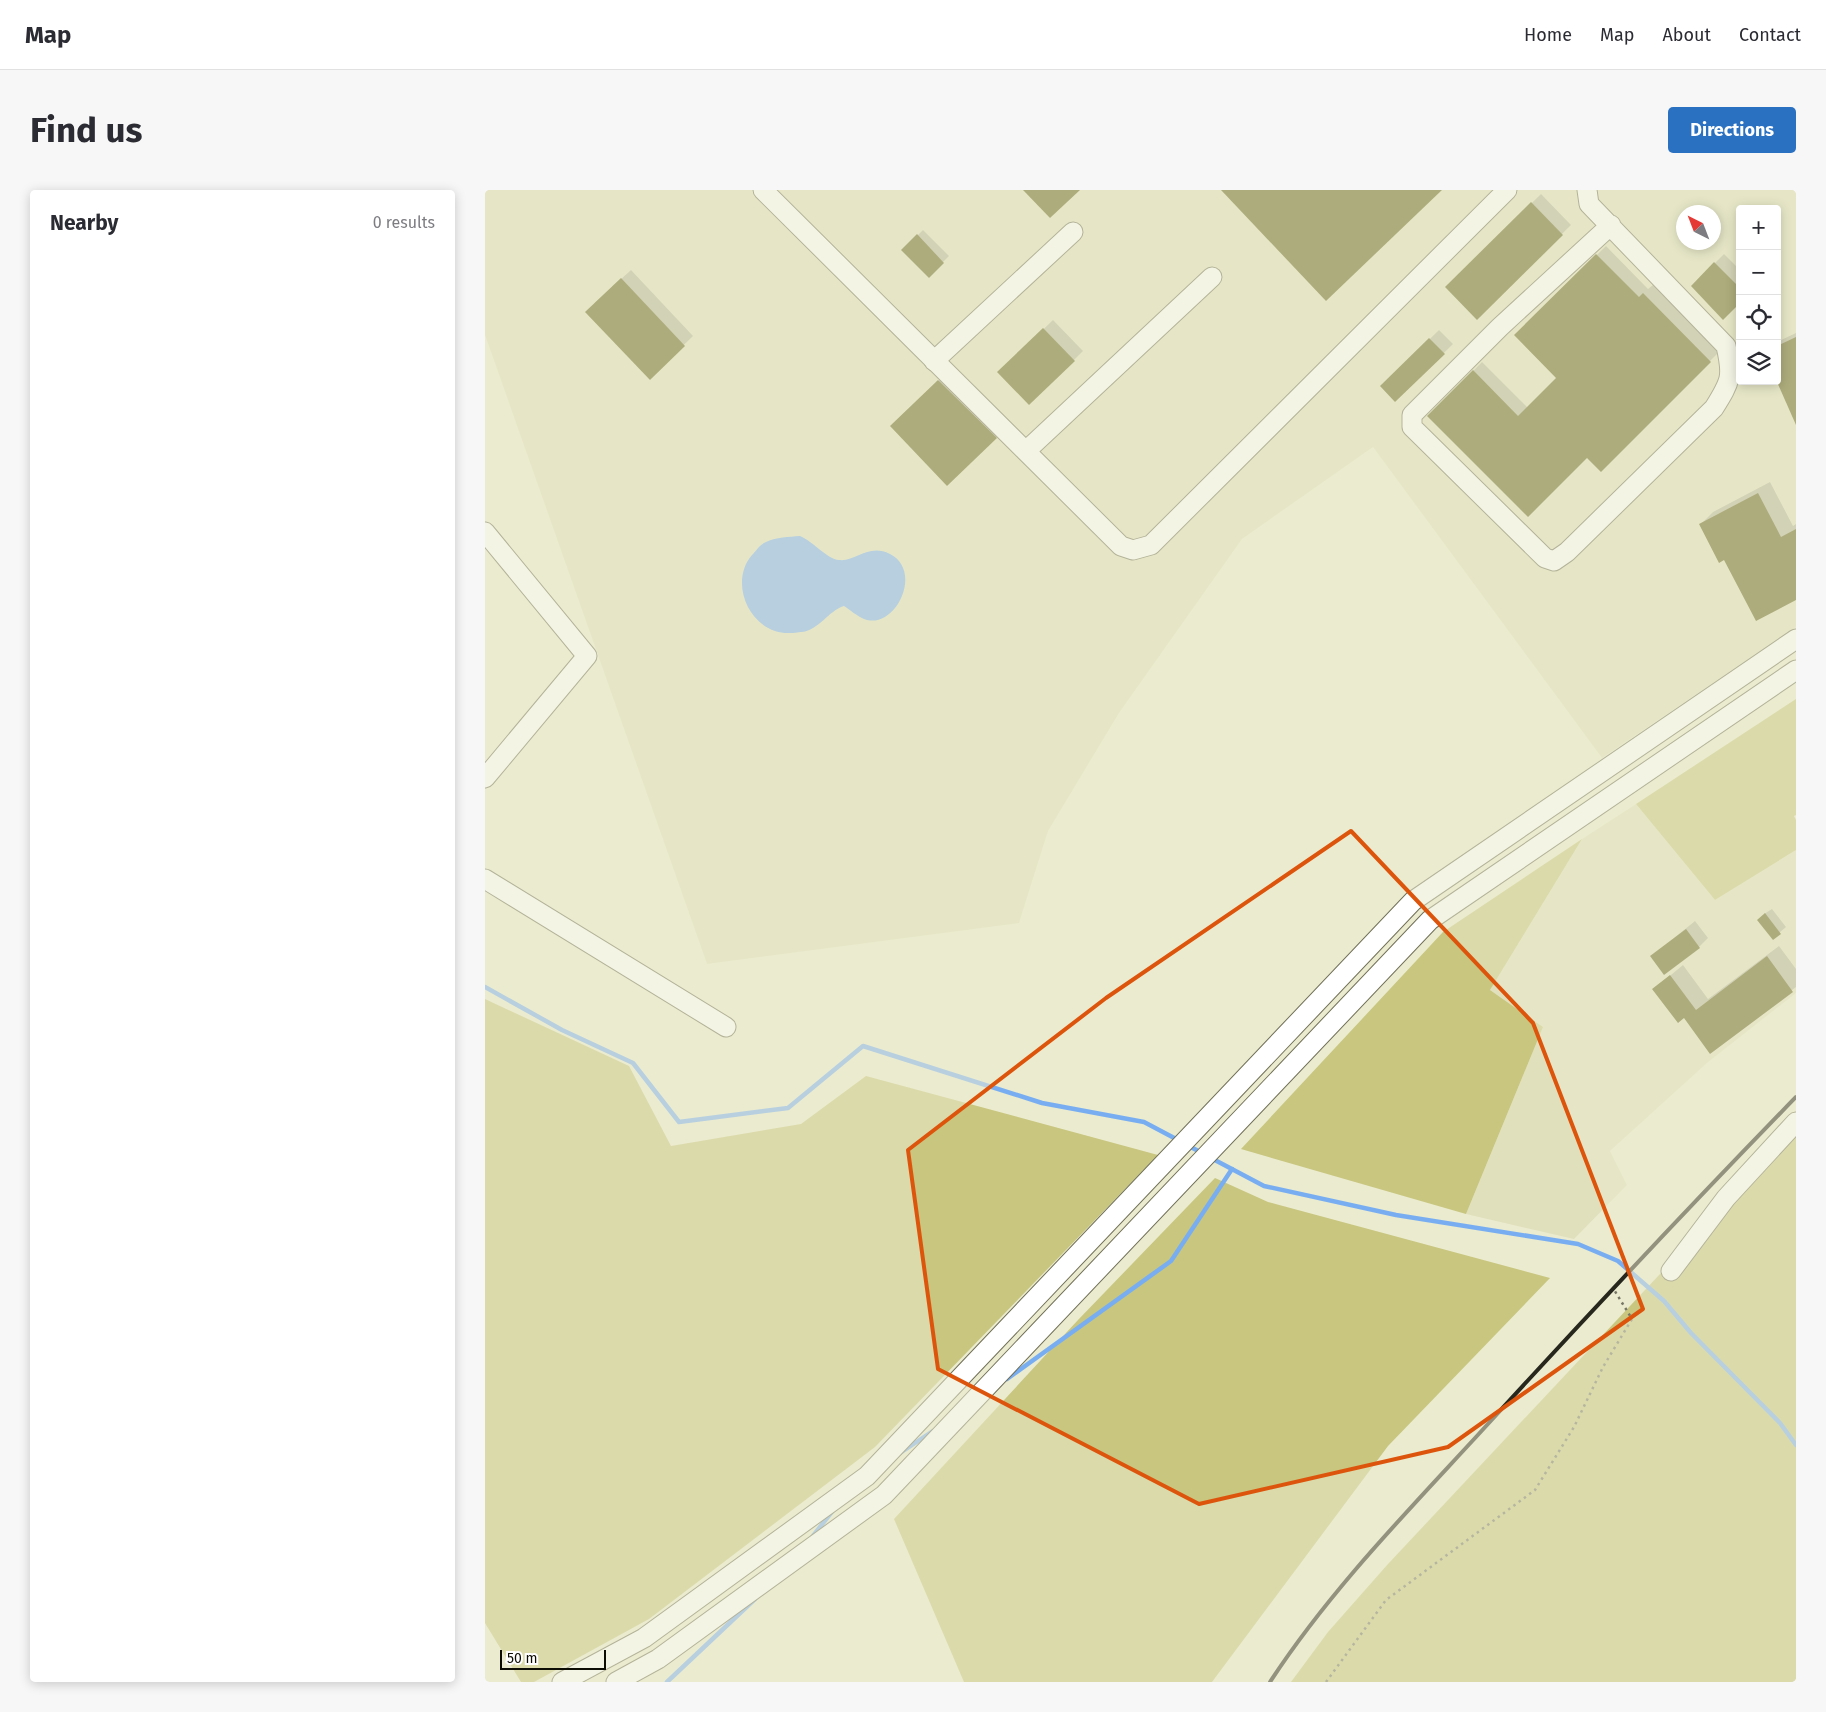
<!DOCTYPE html>
<html lang="en">
<head>
<meta charset="utf-8">
<style>
  :root { --surface:#fff; --page:#f7f7f7; --text:#2b2b33; --muted:#7c7c81; --line:#e1e1e2; --accent:#2b71c2 }
  body { margin:0; font-family:"Fira Sans",sans-serif; background:var(--page); color:var(--text) }
  .controls { position:absolute; right:15px; top:15px; display:grid; overflow:hidden; border-radius:5px; box-shadow:0 2px 12px #0003 }
  .controls button { width:45px; height:45px; display:grid; place-items:center; padding:0; border:0; border-bottom:1px solid var(--line); background:var(--surface); color:var(--text); font:25px sans-serif }
  .compass { position:absolute; left:1191px; top:15px; width:45px; height:45px; border-radius:50%; background:var(--surface); box-shadow:0 2px 12px #0003; rotate:318deg }
  .scale { position:absolute; left:15px; bottom:12px; width:106px; box-sizing:border-box; padding-left:5px; border:2px solid #0d0d05; border-top:0; font-size:14px; line-height:18px; white-space:nowrap; color:#0d0d05; -webkit-text-stroke:4px #fff; paint-order:stroke }
  .list { margin:0; padding:0; list-style:none }
  h2 { display:flex; justify-content:space-between; align-items:center; height:65px; margin:0; padding:0 20px; font-size:21px }
  h2 small { font-size:16px; font-weight:400; color:var(--muted) }
  .icon { flex:none; width:28px; height:28px; fill:none; stroke:currentColor; stroke-width:2; stroke-linecap:round; stroke-linejoin:round }
  .map { position:relative; flex:none; width:1311px; height:1492px; overflow:hidden; border-radius:5px }
  header { display:flex; align-items:center; gap:30px; box-sizing:border-box; height:70px; padding:0 25px; background:var(--surface); border-bottom:1px solid var(--line) }
  header strong { font-size:24px }
  nav { display:flex; gap:28px; margin-inline-start:auto; font-size:18px }
  .intro { display:flex; align-items:center; justify-content:space-between; box-sizing:border-box; height:120px; padding:0 30px }
  h1 { margin:0; font-size:35px }
  .button { padding:12px 22px; border-radius:5px; background:var(--accent); color:#fff; font-size:18px; font-weight:700 }
  main { display:flex; gap:30px; padding:0 30px }
  aside { flex:1; background:var(--surface); border-radius:5px; box-shadow:0 2px 12px #0003 }
  .map>svg:first-child { display:block }
</style>
</head>
<body>
<header>
<strong>Map</strong>
<nav><a>Home</a><a>Map</a><a>About</a><a>Contact</a></nav>
</header>
<div class="intro"><h1>Find us</h1><a class="button">Directions</a></div>
<main>
<aside>
<h2>Nearby<small>0 results</small></h2>
<ul class="list">
</ul>
</aside>
<div class="map">
<svg width="1311" height="1492" viewBox="0 0 1311 1492">
  <rect width="100%" height="100%" fill="#ebebcf"/>
  <g fill="#e1e0bd" fill-rule="evenodd">
    <path d="M0,0h1311v437l-194,131 -229,-311 -131,92 -123,174 -71,118 -29,92 -312,41 -222,-629zM1255,19h37v172h-37zM1198,22h30v30h-30z"/>
    <polygon points="1151,614 1230,710 1311,660 1311,803 1222,873 1125,961 1142,995 1089,1049 981,1024 1058,837 1005,800 1097,649"/>
  </g>
  <g fill="#c8c67f">
    <polygon points="1311,509 1311,625 1309,626 1311,630 1311,660 1230,710 1151,614"/>
    <polygon points="1097,649 1005,800 1058,837 981,1024 756,959 958,742"/>
    <polygon points="0,809 144,876 186,956 316,934 381,886 673,965 390,1257 164,1429 49,1492 36,1492 0,1433"/>
    <polygon points="1311,939 1311,1492 806,1492 843,1442 903,1374"/>
    <polygon points="730,988 783,1012 1065,1088 903,1256 727,1492 479,1492 409,1329 593,1130"/>
  </g>
  <path fill="#78aef1" d="M315,346c14,6 27,23 39,24 17,2 29,-17 51,-6 34,17 5,77 -26,65 -7,-3 -14,-9 -20,-13 -16,5 -25,24 -42,26 -8,1 -19,2 -27,-1 -30,-10 -44,-52 -23,-76 4,-4 8,-11 14,-13 11,-5 22,-5 34,-6z"/>
  <g fill="#0003">
    <polygon points="1056,4 1086,35 992,128 962,97"/>
    <polygon points="438,40 464,66 444,86 418,60"/>
    <polygon points="1121,56 1163,99 1168,95 1234,162 1116,280 1102,267 944,226 997,172 1043,218 1073,188 1031,145"/>
    <polygon points="1239,64 1255,80 1255,112 1207,96"/>
    <polygon points="146,80 208,146 165,188 110,113"/>
    <polygon points="568,130 598,161 589,170 514,182"/>
    <polygon points="954,140 968,154 910,211 897,196"/>
    <polygon points="1311,143 1311,232 1292,190 1292,152"/>
    <polygon points="463,182 520,238 462,294 415,227"/>
    <polygon points="1285,292 1308,336 1311,334 1311,409 1240,369 1215,335 1228,322"/>
    <polygon points="1287,719 1301,737 1288,748 1279,724"/>
    <polygon points="1210,731 1223,748 1214,757 1167,766"/>
    <polygon points="1294,756 1311,779 1311,797 1225,862 1199,827 1169,799 1198,775 1223,809"/>
  </g>
  <g fill="none" stroke-linecap="round" stroke-linejoin="round">
    <g stroke="#78aef1" stroke-width="4.5">
      <polyline points="0,797 77,840 148,873 194,932 303,918 378,856 557,913 659,932 693,950"/>
      <polyline points="702,955 717,963"/>
      <polyline points="726,968 779,996 911,1025 1093,1054 1133,1071 1179,1111 1206,1143 1295,1233 1311,1255"/>
      <polyline points="522,1189 686,1071 747,979"/>
      <polyline points="415,1263 448,1241"/>
      <polyline points="328,1346 349,1319"/>
      <polyline points="182,1492 270,1409"/>
    </g>
  </g>
  <g fill="#636018">
    <polygon points="538,0 595,0 565,28"/>
    <polygon points="736,0 957,0 841,111"/>
    <polygon points="1046,12 1078,45 992,130 960,97"/>
    <polygon points="432,44 459,73 444,88 416,60"/>
    <polygon points="1111,64 1154,107 1158,103 1226,172 1116,282 1102,268 1043,327 942,226 988,180 1033,226 1071,188 1029,145"/>
    <polygon points="1229,72 1255,98 1255,113 1238,130 1206,96"/>
    <polygon points="136,88 200,156 165,190 100,122"/>
    <polygon points="558,138 590,171 544,215 512,182"/>
    <polygon points="1311,147 1311,235 1292,192 1292,156"/>
    <polygon points="944,148 960,164 910,212 895,196"/>
    <polygon points="453,190 512,248 462,296 405,236"/>
    <polygon points="1273,303 1296,347 1311,339 1311,410 1271,431 1239,370 1234,373 1214,334"/>
    <polygon points="1280,723 1296,744 1288,750 1272,730"/>
    <polygon points="1201,739 1215,758 1179,785 1165,766"/>
    <polygon points="1282,766 1308,802 1225,864 1199,828 1193,833 1167,799 1185,785 1211,820"/>
  </g>
  <g fill="none" stroke-linecap="round" stroke-linejoin="round">
    <defs>
      <g id="minor">
        <polyline points="278,0 636,356 648,360 666,355 1022,0"/>
        <path d="M1102,0l2,14 137,142c7,30 5,35 -12,62l-147,144 -13,9 -9,-3 -133,-131v-12l88,-88 111,-102"/>
        <polyline points="449,171 588,42"/>
        <polyline points="541,261 727,87"/>
        <polyline points="0,342 102,466 0,588"/>
        <polyline points="0,689 241,837"/>
        <polyline points="1186,1081 1241,1008 1311,932"/>
        <polyline points="77,1492 159,1448 382,1286 928,711 1311,449"/>
        <polyline points="131,1492 173,1469 399,1305 945,730 1311,480"/>
      </g>
    </defs>
    <use href="#minor" stroke="#717058" stroke-width="21"/>
    <polyline stroke="#776" stroke-width="2.5" stroke-dasharray="2.5 4" stroke-linecap="butt" points="841,1492 901,1410 1050,1300 1089,1237 1118,1177 1147,1129 1128,1098"/>
    <use href="#minor" stroke="#fff" stroke-width="19"/>
    <path stroke="#27271d" stroke-width="4" d="M785,1492c58,-89 134,-167 206,-245 105,-115 211,-228 320,-340"/>
  </g>
  <path d="M0 0H1311V1492H0ZM866,641l182,192 110,286 -195,138 -249,57 -261,-135 -30,-219 198,-152z" fill="#ebebcf" fill-opacity=".55" fill-rule="evenodd"/>
  <path fill="none" stroke="#dd550c" stroke-width="4" stroke-linejoin="round" d="M866,641l182,192 110,286 -195,138 -249,57 -261,-135 -30,-219 198,-152z"/>
</svg>
<div class="controls">
<button>+</button>
<button>−</button>
<button><svg class="icon" aria-label="locate" viewBox="0 0 24 24"><circle cx="12" cy="12" r="6"/><path d="M12 2v4M12 18v4M2 12h4M18 12h4"/></svg></button>
<button><svg class="icon" aria-label="layers" viewBox="0 0 24 24"><path d="M12 4l9 5-9 5-9-5zM3 14l9 5 9-5"/></svg></button>
</div>
<svg class="compass" viewBox="-18 -18 36 36"><path d="M0-13l5 13h-10z" fill="#e53935"/><path d="M0 13l5-13h-10z" fill="#7c7c81"/></svg>
<div class="scale">50 m</div>
</div>
</main>
</body>
</html>
